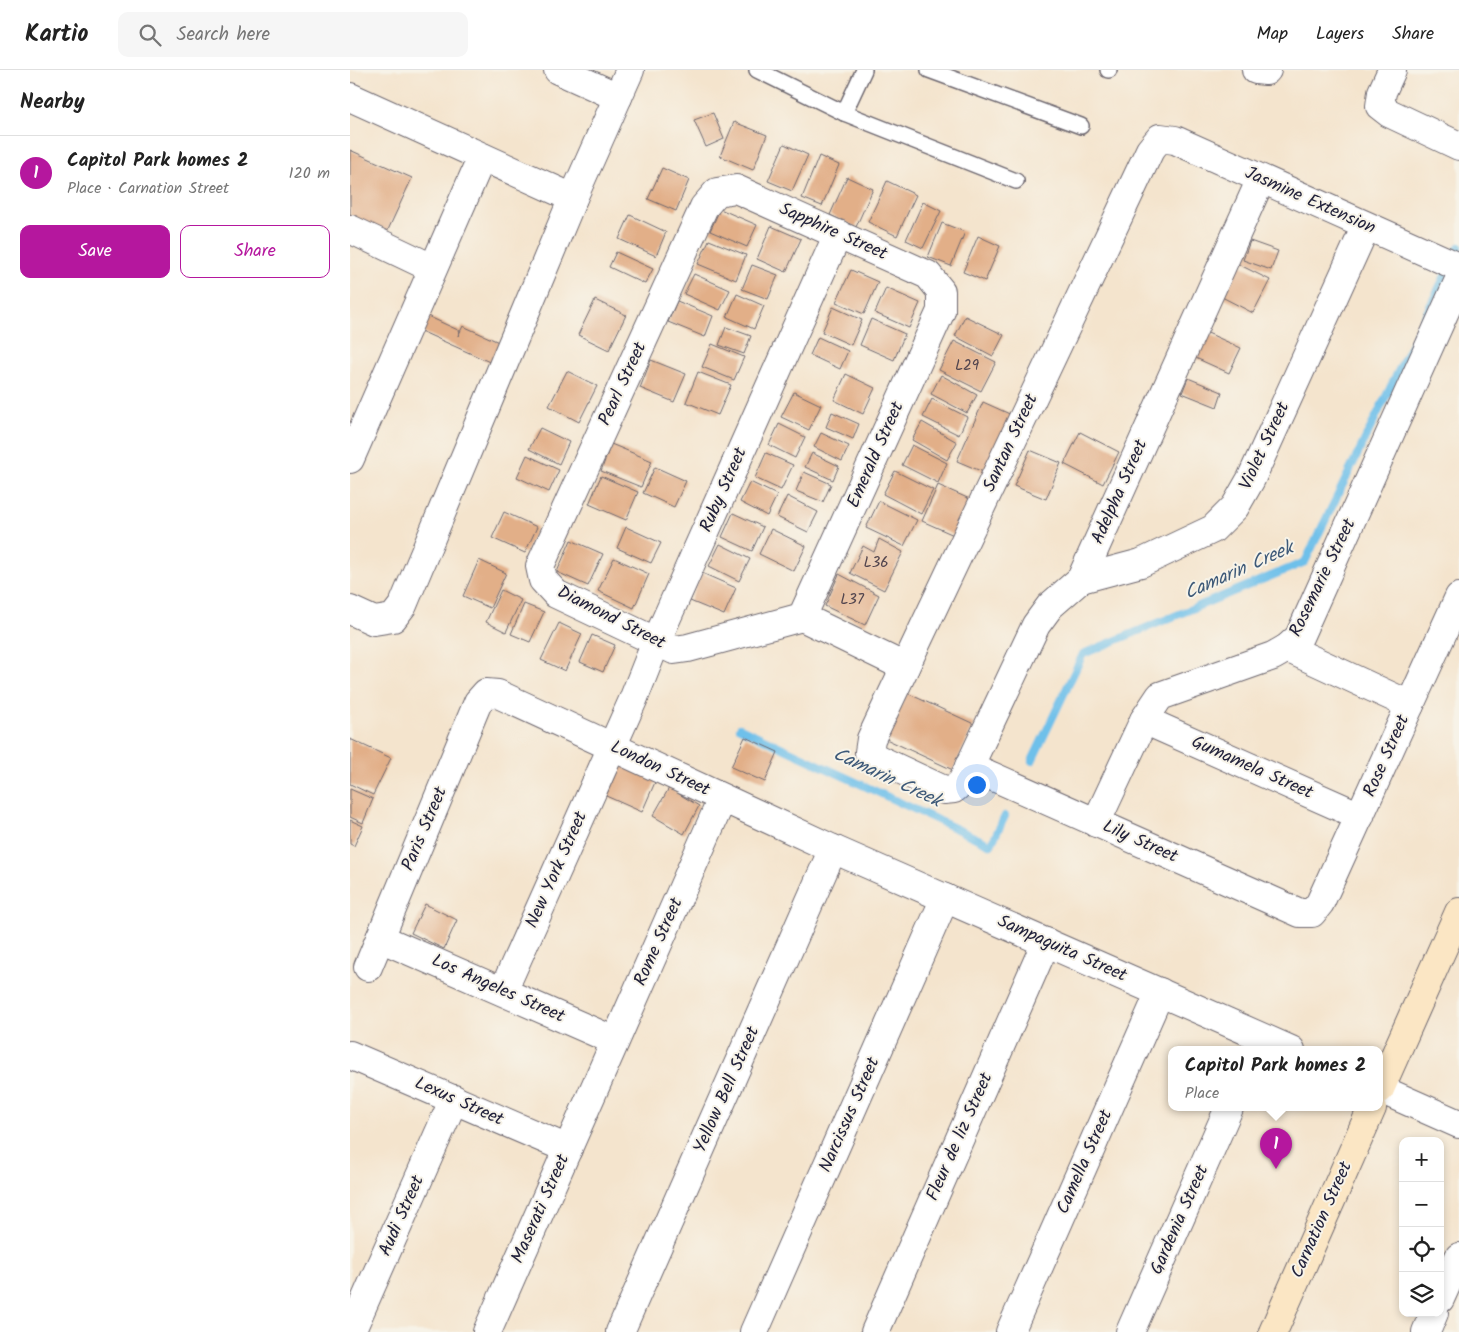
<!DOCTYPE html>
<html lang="en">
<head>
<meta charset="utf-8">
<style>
  :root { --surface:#fff; --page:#f6f6f6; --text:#222; --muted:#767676; --line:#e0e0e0; --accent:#b5179e }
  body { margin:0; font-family:Kalam,sans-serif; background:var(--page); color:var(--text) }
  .controls { position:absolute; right:15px; bottom:15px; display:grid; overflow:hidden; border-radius:10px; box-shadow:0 2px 8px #0003 }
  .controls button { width:45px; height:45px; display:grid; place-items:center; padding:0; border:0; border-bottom:1px solid var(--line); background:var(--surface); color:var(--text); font:25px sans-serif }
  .you { position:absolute; left:626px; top:714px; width:18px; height:18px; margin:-12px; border:4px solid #fff; border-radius:50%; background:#1a73e8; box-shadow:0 0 0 8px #1a73e833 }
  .badge { display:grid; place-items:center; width:32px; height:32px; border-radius:50%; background:var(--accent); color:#fff; font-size:16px; font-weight:700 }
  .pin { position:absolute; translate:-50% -41px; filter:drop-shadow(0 1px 2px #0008) }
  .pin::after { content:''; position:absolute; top:26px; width:18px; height:15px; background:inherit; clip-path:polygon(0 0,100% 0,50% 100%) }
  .popup { position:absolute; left:818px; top:976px; width:215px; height:65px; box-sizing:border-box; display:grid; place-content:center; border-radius:10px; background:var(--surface); filter:drop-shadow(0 1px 4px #0005); font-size:16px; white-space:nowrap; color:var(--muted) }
  .popup b { font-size:19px; color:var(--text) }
  .popup::after { content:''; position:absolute; left:50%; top:100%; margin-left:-10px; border:10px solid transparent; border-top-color:var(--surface) }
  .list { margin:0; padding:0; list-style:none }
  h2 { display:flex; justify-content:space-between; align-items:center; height:65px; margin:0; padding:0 20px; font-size:21px }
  h2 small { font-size:16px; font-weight:400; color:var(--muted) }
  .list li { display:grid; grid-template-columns:32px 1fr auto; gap:15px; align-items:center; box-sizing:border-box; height:75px; padding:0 20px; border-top:1px solid var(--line) }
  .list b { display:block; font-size:19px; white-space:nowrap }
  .list p { margin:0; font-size:16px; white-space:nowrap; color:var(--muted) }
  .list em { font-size:16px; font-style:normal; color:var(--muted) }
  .actions { display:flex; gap:10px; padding:15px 20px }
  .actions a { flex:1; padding:11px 0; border:1px solid var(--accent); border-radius:10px; text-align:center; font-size:18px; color:var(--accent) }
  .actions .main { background:var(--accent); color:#fff }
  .icon { flex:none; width:28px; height:28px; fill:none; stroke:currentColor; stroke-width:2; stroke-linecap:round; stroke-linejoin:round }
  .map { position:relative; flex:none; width:1109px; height:1262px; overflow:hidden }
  header { display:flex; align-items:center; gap:30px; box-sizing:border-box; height:70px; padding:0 25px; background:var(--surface); border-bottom:1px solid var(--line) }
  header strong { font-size:24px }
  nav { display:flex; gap:28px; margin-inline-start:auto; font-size:18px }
  .search { width:350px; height:45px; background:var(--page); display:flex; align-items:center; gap:12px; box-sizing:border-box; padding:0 18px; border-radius:10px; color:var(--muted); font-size:19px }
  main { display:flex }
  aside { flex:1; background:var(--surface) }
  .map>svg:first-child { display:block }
</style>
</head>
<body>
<header>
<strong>Kartio</strong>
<div class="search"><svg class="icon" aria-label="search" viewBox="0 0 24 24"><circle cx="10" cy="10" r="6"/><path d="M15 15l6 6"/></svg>Search here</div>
<nav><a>Map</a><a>Layers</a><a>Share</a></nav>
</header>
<main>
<aside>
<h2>Nearby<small></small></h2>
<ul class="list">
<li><span class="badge">1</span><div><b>Capitol Park homes 2</b><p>Place · Carnation Street</p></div><em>120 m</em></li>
</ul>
<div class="actions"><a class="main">Save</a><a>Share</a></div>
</aside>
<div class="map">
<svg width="1109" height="1262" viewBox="0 0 1109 1262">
  <rect width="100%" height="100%" fill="#f7f3e8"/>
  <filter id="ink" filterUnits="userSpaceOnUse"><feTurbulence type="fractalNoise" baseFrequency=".02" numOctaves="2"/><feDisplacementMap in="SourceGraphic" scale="10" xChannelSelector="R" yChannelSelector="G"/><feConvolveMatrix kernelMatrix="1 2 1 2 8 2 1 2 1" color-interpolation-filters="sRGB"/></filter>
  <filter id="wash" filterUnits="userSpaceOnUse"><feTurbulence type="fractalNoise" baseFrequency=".0096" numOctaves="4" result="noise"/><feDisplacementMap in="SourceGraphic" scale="20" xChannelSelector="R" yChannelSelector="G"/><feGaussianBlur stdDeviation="1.12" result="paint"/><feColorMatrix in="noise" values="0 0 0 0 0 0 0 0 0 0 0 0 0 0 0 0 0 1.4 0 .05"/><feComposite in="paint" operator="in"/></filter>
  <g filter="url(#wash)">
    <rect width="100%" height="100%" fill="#f4e4cd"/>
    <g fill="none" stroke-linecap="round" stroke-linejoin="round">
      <g stroke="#6ec0ea" stroke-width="8">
        <polyline points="390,658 641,775 655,746"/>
        <polyline points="682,691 733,584 955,492 1109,177"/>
      </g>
    </g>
    <g id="blocks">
      <g fill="#e2af88">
        <polygon points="363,43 374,69 356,77 344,50"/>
        <polygon points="384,52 417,65 403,100 370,86"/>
        <polygon points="434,74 458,85 442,121 418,111"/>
        <polygon points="0,80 62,108 32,173 0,158"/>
        <polygon points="469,86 489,95 472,136 452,128"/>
        <polygon points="312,98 339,110 326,141 298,129"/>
        <polygon points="497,107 523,119 506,157 480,145"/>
        <polygon points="537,111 566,125 547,166 518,152"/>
        <polygon points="573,132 591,141 573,178 556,170"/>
        <polygon points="370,139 407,155 397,177 360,161"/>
        <polygon points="280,145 316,162 306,186 269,169"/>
        <polygon points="592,153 615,162 601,196 578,187"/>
        <polygon points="421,156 451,169 436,202 407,189"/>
        <polygon points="628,166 650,176 635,211 613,202"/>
        <polygon points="359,170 396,185 386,210 348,194"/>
        <polygon points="900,171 928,181 921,200 893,190"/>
        <polygon points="266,182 303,199 295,214 259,197"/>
        <polygon points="886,193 920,210 903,243 870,226"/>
        <polygon points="402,195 428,205 418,229 392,219"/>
        <polygon points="501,200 528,212 514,244 486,232"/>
        <polygon points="344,204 380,220 370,240 334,224"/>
        <polygon points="536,218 570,233 559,258 525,243"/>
        <polygon points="387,224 414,236 404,259 377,247"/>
        <polygon points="245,230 276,245 259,280 228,265"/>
        <polygon points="327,231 363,246 355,267 318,252"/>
        <polygon points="483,237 512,250 501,275 472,262"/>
        <polygon points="71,243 110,261 108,266 113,256 153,274 144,294 64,258"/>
        <polygon points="615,246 654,265 643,286 605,266"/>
        <polygon points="521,249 555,264 544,290 510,275"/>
        <polygon points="376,257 401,266 394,284 369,275"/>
        <polygon points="851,260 891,278 879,303 839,285"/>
        <polygon points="468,267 498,281 490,299 460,285"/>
        <polygon points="604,271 646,292 631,321 589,300"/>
        <polygon points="362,274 394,287 384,310 352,297"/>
        <polygon points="301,290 336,304 324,332 290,318"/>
        <polygon points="217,301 247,316 229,352 199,336"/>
        <polygon points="348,302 381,315 368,345 336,332"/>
        <polygon points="496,304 525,318 513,344 484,330"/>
        <polygon points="591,305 627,325 617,343 581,324"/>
        <polygon points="838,308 872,322 867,337 832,323"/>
        <polygon points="444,322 471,335 459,360 431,347"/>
        <polygon points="582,329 617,347 609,365 573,347"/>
        <polygon points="633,332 664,346 638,404 607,391"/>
        <polygon points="482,342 509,354 503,369 476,357"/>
        <polygon points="572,352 607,372 597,390 562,370"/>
        <polygon points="429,354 455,367 445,388 419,375"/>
        <polygon points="190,358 219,372 209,394 179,379"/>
        <polygon points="730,362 769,382 753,414 714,394"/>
        <polygon points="471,363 499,376 492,391 464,377"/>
        <polygon points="261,374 302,391 291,417 251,401"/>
        <polygon points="562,375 597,393 588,413 552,395"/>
        <polygon points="680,380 711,393 696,429 664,416"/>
        <polygon points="416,383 443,395 431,420 405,408"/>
        <polygon points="462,383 489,396 483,410 455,397"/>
        <polygon points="177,385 209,400 199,422 167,407"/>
        <polygon points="305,397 336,411 324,437 293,423"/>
        <polygon points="545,401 583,420 571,444 533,424"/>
        <polygon points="454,402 481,414 473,432 446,421"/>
        <polygon points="251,406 288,422 276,450 239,434"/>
        <polygon points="400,412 427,425 417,446 390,432"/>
        <polygon points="588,415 622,430 606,466 572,451"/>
        <polygon points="437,426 468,442 458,462 427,447"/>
        <polygon points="529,431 567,450 554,476 516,458"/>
        <polygon points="154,442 187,457 175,483 142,468"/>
        <polygon points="383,443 413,457 402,481 372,467"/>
        <polygon points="276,457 311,473 301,493 267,478"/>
        <polygon points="421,459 456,476 444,501 409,484"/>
        <polygon points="529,469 553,482 534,520 500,503 513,476 524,482"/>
        <polygon points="221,470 253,484 238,516 207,502"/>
        <polygon points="370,474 400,489 389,511 359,496"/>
        <polygon points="264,488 299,504 284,538 248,521"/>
        <polygon points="129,490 156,503 140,538 113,526"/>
        <polygon points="352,503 386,518 374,545 340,531"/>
        <polygon points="489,504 529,525 515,555 475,536"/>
        <polygon points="151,520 171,530 156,562 136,552"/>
        <polygon points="174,534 194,542 180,572 161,564"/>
        <polygon points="209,553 232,564 215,601 191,590"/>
        <polygon points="242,565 265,575 253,602 230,592"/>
        <polygon points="557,623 624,654 603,700 536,669"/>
        <polygon points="395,667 428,682 415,712 381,697"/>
        <polygon points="0,669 41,688 23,725 0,714"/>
        <polygon points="270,694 306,710 292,742 256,726"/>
        <polygon points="319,718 349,736 334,764 303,746"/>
        <polygon points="0,719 23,729 13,753 0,747"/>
        <polygon points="0,750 13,756 4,776 0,774"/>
        <polygon points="75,834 107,850 94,879 61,863"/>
      </g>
    </g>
  </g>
  <g filter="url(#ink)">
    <use href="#blocks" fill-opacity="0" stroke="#6c666e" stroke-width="1"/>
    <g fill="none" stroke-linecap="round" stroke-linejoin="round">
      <defs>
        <g id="lane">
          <polyline points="407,0 494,43 666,111"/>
          <polyline points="579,0 731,56"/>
          <polyline points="758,0 759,0"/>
          <polyline points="494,43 514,0"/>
        </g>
        <g id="street">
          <polyline points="208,0 268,27"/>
          <polyline points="906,0 916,1 917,0"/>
          <polyline points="1042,0 1032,22 1030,36 1039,43 1109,76"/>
          <polyline points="0,27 223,128"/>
          <polyline points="911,109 731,509 700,536 686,555 612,712 604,719 594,720 528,689 519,682 521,669 800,80 810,68 825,70 1109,197"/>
          <polyline points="0,159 82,198"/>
          <polyline points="0,389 132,87"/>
          <polyline points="731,509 791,493 863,459 885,437 901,409 1016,156"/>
          <polyline points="0,540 24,551 43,548 53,535 223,128 280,0"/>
          <polyline points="452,547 591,241 591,221 578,205 386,119 367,122 354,137 190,496 193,510 206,524 324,580 338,578 452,547 555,597"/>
          <polyline points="937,578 1060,635"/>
          <polyline points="794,650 1010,746"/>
          <polyline points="619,696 950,843 962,843 970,833 1109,527"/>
          <polyline points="746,753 794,650 810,626 923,586 937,578 949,567 1109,210"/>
          <polyline points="30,868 265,971"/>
          <polyline points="18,897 128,632 136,623 148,624 483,779 941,980"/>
          <polyline points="153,921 283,630 306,572 488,164"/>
          <polyline points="0,985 218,1079"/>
          <polyline points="1030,1019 1109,1054"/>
          <polyline points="1090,1229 1109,1187"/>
          <polyline points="1,1262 104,1029"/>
          <polyline points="137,1262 372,729"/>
          <polyline points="270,1262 483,779"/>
          <polyline points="404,1262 595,828"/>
          <polyline points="525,1262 696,872"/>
          <polyline points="660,1262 810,922"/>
          <polyline points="780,1262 879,1038"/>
          <polyline points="1076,1262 1084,1243"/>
        </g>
        <g id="secondary">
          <polyline points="1030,1019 1109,842"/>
          <polyline points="923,1262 1022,1038"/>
        </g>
      </defs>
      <use href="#lane" stroke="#6c666e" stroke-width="18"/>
      <use href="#street" stroke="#6c666e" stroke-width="30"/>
      <use href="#secondary" stroke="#6c666e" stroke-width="30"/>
      <use href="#lane" stroke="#fff" stroke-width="15"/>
      <use href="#street" stroke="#fff" stroke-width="28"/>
      <use href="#secondary" stroke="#fbe6c4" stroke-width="28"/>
    </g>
  </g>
  <g text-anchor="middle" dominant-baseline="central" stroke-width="4" stroke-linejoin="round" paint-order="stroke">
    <g font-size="15" fill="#52454e">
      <text x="617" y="296">L29</text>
      <text x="526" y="493">L36</text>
      <text x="502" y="530">L37</text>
    </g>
    <g font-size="18" fill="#22223b" stroke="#f7f3e8">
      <text transform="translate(960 131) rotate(24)">Jasmine Extension</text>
      <text transform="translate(483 162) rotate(24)">Sapphire Street</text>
      <text transform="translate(273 314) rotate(-65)">Pearl Street</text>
      <text transform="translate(661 373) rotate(-65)">Santan Street</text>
      <text transform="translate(915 376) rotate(-65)">Violet Street</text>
      <text transform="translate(526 385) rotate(-66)">Emerald Street</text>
      <text transform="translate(374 420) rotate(-66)">Ruby Street</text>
      <text transform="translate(770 422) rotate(-66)">Adelpha Street</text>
      <text transform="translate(973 508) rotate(-64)">Rosemarie Street</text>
      <text transform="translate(261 548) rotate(27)">Diamond Street</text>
      <text transform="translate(1037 686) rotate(-66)">Rose Street</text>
      <text transform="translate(902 698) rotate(24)">Gumamela Street</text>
      <text transform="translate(310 699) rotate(25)">London Street</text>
      <text transform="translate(75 759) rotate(-67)">Paris Street</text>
      <text transform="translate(790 772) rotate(24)">Lily Street</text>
      <text transform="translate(207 800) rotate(-66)">New York Street</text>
      <text transform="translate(309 872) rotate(-66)">Rome Street</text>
      <text transform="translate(712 879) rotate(24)">Sampaguita Street</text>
      <text transform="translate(148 919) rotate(24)">Los Angeles Street</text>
      <text transform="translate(377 1020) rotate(-66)">Yellow Bell Street</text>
      <text transform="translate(109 1032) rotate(24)">Lexus Street</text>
      <text transform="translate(500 1045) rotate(-66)">Narcissus Street</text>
      <text transform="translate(610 1067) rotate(-66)">Fleur de liz Street</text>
      <text transform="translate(735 1092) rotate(-66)">Camella Street</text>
      <text transform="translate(191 1139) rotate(-66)">Maserati Street</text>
      <text transform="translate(52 1146) rotate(-66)">Audi Street</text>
      <text transform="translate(830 1150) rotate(-66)">Gardenia Street</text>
      <text transform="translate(972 1150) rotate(-66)">Carnation Street</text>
    </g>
    <g font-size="19" font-style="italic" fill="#3d5978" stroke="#f7f3e8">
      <text transform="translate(889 501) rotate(-24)">Camarin Creek</text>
      <text transform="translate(537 708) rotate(25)">Camarin Creek</text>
    </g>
  </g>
</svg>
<div class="controls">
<button>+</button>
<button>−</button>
<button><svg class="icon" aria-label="locate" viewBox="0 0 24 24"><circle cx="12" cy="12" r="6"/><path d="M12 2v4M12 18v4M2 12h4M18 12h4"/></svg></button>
<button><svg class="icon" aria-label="layers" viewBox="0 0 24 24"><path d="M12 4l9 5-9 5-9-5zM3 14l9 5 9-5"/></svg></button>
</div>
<div class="you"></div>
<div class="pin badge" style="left:926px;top:1099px">1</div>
<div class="popup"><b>Capitol Park homes 2</b>Place</div>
</div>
</main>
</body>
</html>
